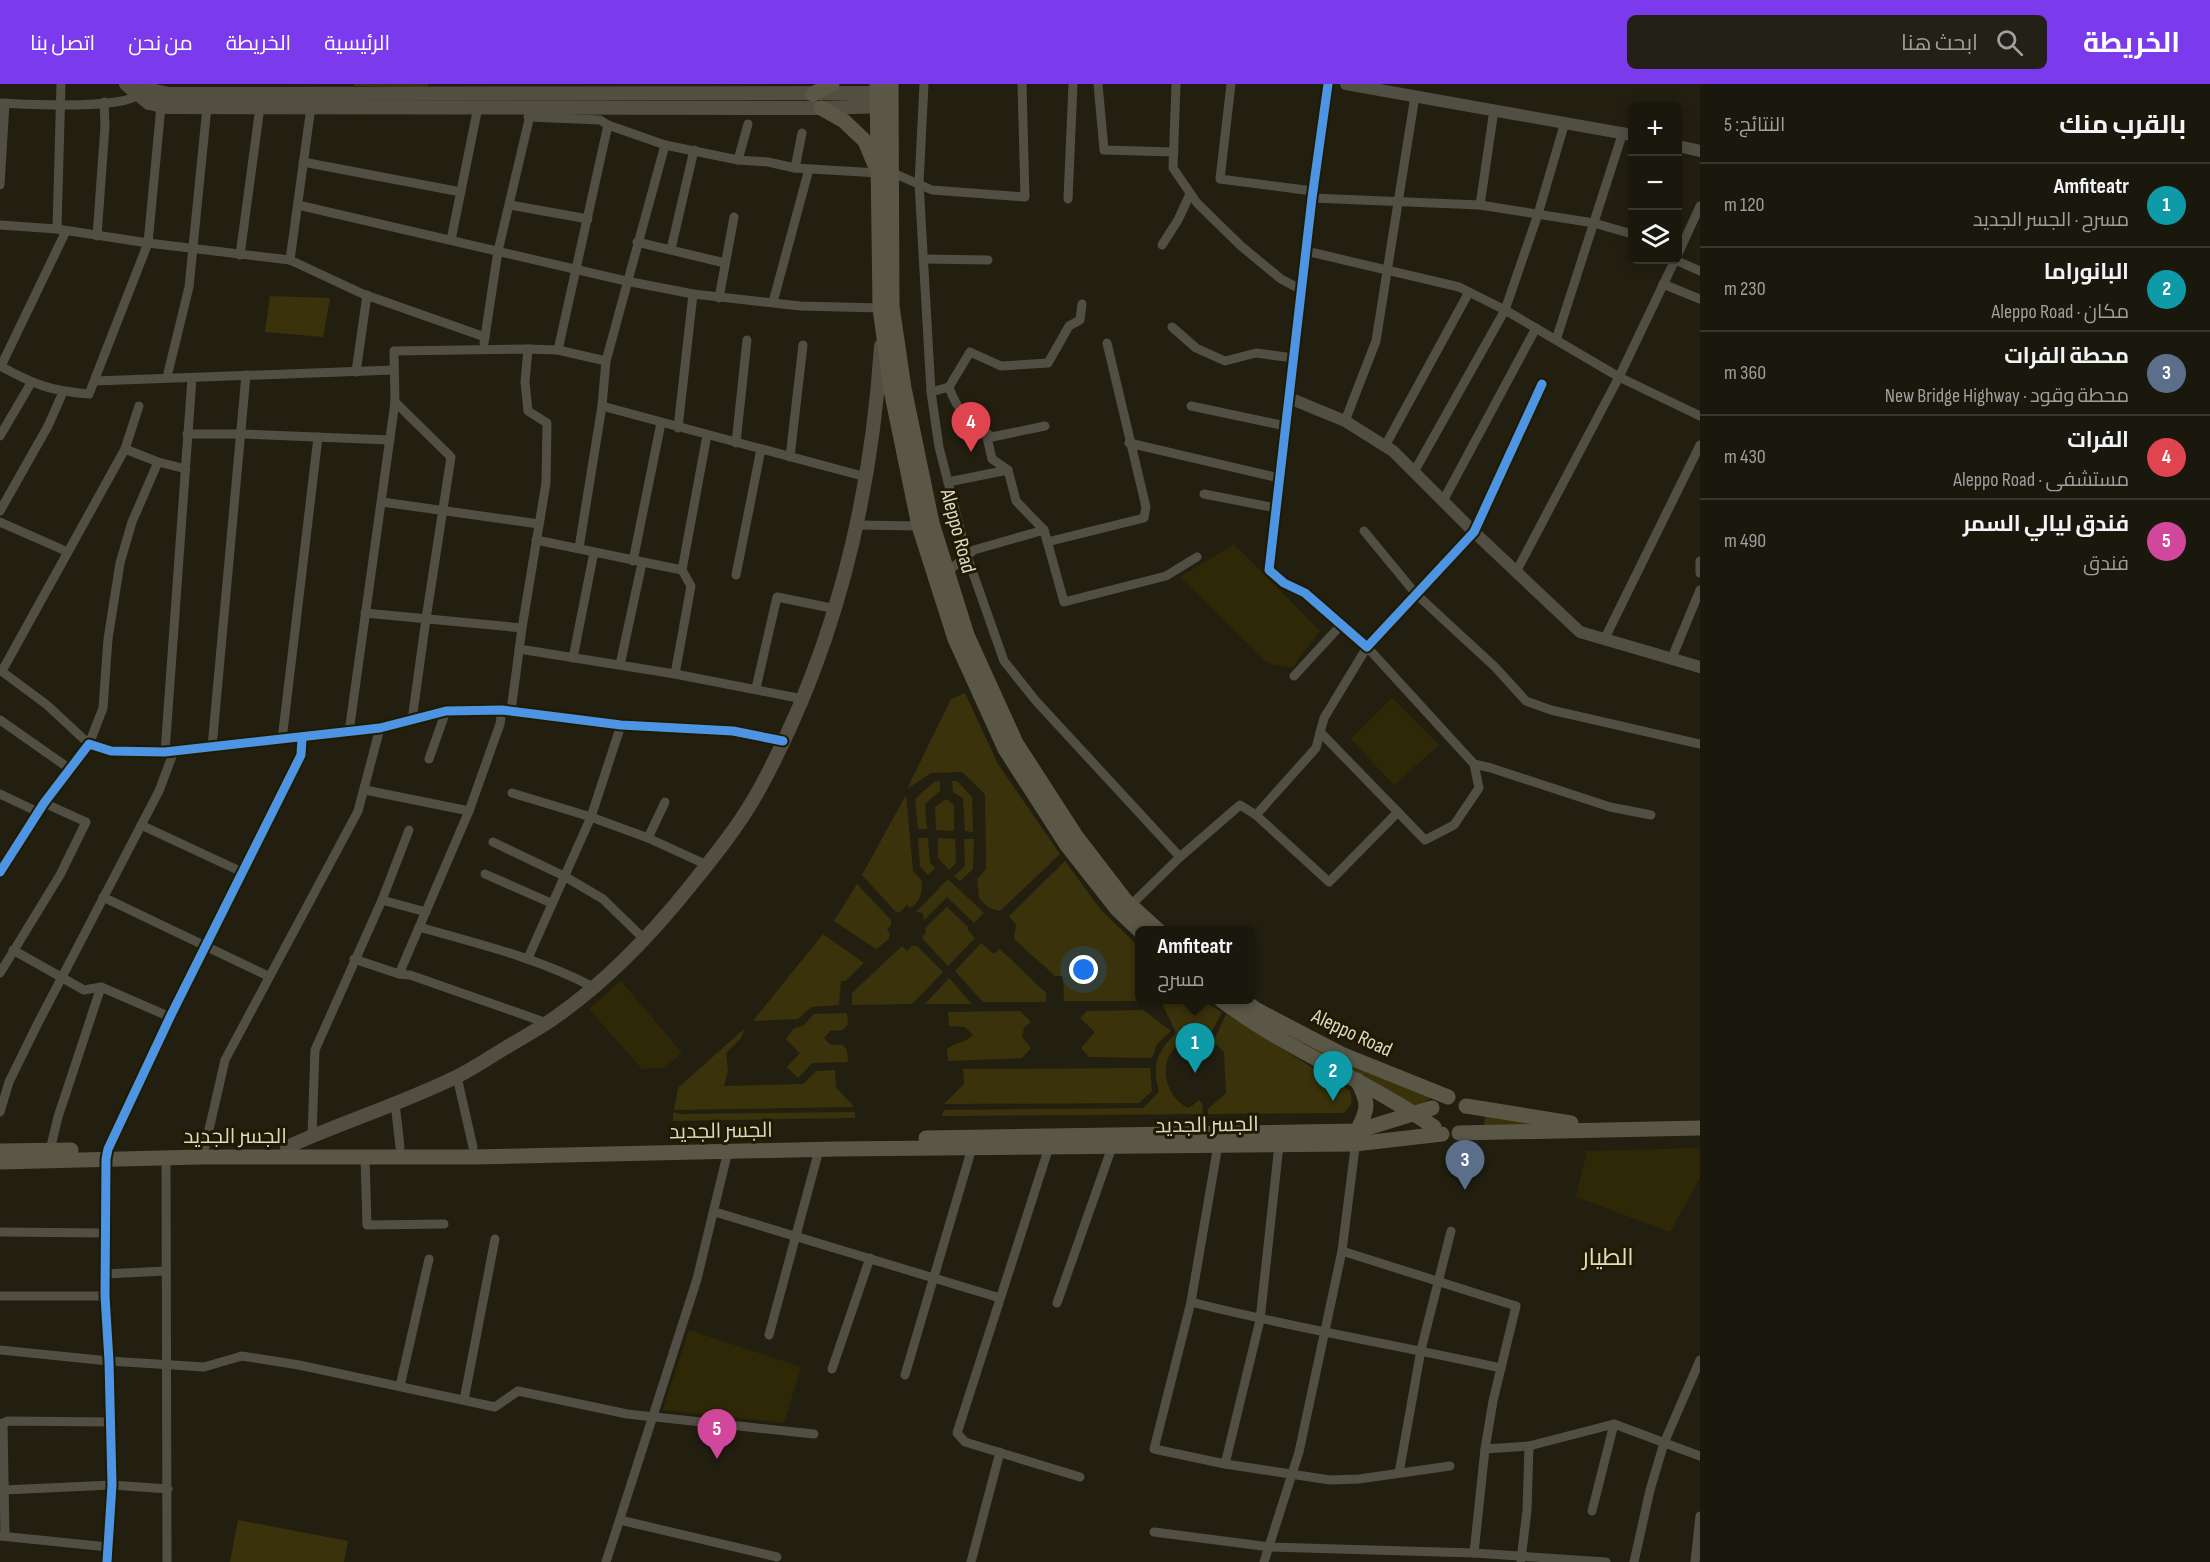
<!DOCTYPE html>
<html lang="ar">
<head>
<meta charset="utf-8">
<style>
  :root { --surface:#1a170d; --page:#232016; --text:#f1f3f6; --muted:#9f9f9d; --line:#38362e; --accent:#7c3aed }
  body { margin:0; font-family:"Sofia Sans Condensed",Cairo,sans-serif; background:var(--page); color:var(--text); direction:rtl }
  .controls { position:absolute; right:18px; top:18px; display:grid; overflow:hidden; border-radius:9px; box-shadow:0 3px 15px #0003 }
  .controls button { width:54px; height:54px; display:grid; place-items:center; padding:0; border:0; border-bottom:2px solid var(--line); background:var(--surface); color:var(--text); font:30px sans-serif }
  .you { position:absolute; left:1084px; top:886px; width:21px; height:21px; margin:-15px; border:4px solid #fff; border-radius:50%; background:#1a73e8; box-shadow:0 0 0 9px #1a73e833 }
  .badge { display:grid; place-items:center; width:39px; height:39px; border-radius:50%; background:var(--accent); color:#fff; font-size:20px; font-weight:700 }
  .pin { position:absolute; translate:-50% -50px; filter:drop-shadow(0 2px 3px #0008) }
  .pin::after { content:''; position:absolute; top:32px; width:21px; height:18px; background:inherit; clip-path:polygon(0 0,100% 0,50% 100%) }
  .popup { position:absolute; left:1135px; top:842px; width:120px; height:78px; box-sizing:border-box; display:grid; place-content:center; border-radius:9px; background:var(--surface); filter:drop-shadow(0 2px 4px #0005); font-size:20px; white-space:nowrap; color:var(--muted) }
  .popup b { font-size:22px; color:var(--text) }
  .popup::after { content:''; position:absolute; left:50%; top:100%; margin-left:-12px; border:12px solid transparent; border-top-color:var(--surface) }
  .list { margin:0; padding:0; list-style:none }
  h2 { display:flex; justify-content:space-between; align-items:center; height:78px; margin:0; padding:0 24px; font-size:26px }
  h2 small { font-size:20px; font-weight:400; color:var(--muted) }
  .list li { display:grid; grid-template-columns:39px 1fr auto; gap:18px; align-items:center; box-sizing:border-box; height:84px; padding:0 24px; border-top:2px solid var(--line) }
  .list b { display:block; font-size:22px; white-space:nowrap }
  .list p { margin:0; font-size:20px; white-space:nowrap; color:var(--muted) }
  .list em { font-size:20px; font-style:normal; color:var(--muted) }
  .icon { flex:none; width:33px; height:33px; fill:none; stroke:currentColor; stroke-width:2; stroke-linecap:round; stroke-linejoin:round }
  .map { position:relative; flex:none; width:1700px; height:1478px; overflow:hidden; direction:ltr }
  header { display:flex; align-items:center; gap:36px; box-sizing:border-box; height:84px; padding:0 30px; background:var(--accent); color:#fff }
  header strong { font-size:28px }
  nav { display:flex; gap:33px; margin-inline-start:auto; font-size:21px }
  .search { width:420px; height:54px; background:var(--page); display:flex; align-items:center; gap:15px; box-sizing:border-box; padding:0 21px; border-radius:9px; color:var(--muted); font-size:22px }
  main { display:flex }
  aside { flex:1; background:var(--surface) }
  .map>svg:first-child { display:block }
</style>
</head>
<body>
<header>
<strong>الخريطة</strong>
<div class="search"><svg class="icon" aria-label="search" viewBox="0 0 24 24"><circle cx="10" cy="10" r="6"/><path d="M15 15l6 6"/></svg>ابحث هنا</div>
<nav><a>الرئيسية</a><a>الخريطة</a><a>من نحن</a><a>اتصل بنا</a></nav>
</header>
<main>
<aside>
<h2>بالقرب منك<small>النتائج: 5</small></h2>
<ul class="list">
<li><span class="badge" style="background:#0f9aa8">1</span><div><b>Amfiteatr</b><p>مسرح · الجسر الجديد</p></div><em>120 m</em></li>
<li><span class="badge" style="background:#0f9aa8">2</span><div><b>البانوراما</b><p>مكان · Aleppo Road</p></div><em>230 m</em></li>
<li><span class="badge" style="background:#5c6f8a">3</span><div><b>محطة الفرات</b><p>محطة وقود · New Bridge Highway</p></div><em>360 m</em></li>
<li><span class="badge" style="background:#e0444e">4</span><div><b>الفرات</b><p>مستشفى · Aleppo Road</p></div><em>430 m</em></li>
<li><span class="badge" style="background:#d1479c">5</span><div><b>فندق ليالي السمر</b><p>فندق</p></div><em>490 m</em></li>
</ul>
</aside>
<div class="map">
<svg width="1700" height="1478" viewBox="0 0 1700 1478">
  <rect width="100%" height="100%" fill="#221f11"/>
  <g fill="#2f2807">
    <polygon points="1234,460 1320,547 1292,584 1268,579 1180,493"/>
    <polygon points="1392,614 1439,661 1394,701 1351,655"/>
    <polygon points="621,897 682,969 664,984 642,985 589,925"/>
    <polygon points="1700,1064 1700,1094 1670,1148 1576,1113 1587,1067"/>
    <polygon points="689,1246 801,1283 784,1339 663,1326"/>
  </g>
  <g fill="#3a320b">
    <polygon points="354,0 428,0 428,3 354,2"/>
    <polygon points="270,212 330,214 323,253 265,248"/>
    <polygon points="965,609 998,680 1060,770 1000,827 989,824 979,814 977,795 986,785 985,710 962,688 931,689 907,705 951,615"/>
    <polygon points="940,697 940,707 925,720 927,745 918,745 915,715 934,698"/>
    <polygon points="952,697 957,697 972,713 973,748 965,747 963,714 953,708"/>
    <path d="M906,711l7,76 9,10c-1,13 0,19 -12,27l-3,-3 -7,7h-4l-34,-37z"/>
    <polygon points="946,715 954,721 954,747 936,746 935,723"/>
    <polygon points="918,754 928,754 930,779 935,784 928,791 920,782"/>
    <polygon points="938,754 955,755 956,779 949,786 938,774"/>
    <polygon points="964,755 974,755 973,785 960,797 954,792 965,782"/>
    <path d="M1065,777l36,49 38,37 1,53h62l20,12 -14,27 -13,8 -8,-6c-32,10 -25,56 2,67l10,-8 3,3 1,11 -261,2 2,-6 199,-2 16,-16c-7,-27 -3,-39 17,-59l-15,-32h-97l-1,-25h-8l-41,-37 2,-14 -7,-9z"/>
    <polygon points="948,795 984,829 974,839 947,813 924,836 923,829 916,828"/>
    <polygon points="857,800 891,836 891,841 887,845 890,850 889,855 876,865 834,837"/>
    <polygon points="947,823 968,843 968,846 975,854 948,882 922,854 926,848 925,844"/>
    <polygon points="823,850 864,879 845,897 841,897 839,921 811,923 798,935 753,937"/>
    <polygon points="981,859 994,870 1000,865 1046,909 1046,918 983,918 955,887"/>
    <polygon points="902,862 907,867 912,862 917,862 943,888 912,920 852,921 852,909"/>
    <polygon points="949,894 972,920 925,920"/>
    <polygon points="1243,923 1433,1013 1412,1025 1269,942"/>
    <polygon points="1143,926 1171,947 1157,960 1152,974 1089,973 1081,964 1095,948 1080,934 1087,927"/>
    <path d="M1020,927l11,11 -7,6 -2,9 9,11 -9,10 -74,3 -1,-12c9,-7 18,-6 26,-14l-8,-8 -16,-1 -1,-14z"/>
    <polygon points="847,929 848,940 843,946 830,947 824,954 831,961 843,961 847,966 848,978 812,979 798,994 787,983 800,969 786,955 794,944 803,942 814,930"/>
    <path d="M1226,930l124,77c3,11 2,15 -7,22l-135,1v-5l18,-16 -2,-41 -11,-10z"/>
    <polygon points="745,944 741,954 726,969 728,987 724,1002 803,1000 816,987 835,986 836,1003 854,1023 674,1026 678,1004"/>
    <polygon points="1150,984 1152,1007 1139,1019 944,1020 964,1000 963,985"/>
    <polygon points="673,1028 680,1030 855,1028 855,1034 673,1037"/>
    <polygon points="1485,1029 1574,1042 1484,1044"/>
    <polygon points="238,1436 348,1457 344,1478 230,1478"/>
  </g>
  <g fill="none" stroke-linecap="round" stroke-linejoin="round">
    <g stroke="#514f44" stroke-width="9">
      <polyline points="924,0 919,99 931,308 939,363 967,472 1004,577 1036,617 1180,773"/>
      <polyline points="1098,0 1104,66 1174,68"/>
      <polyline points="1176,0 1173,84 1197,119 1241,162 1281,195 1302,206"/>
      <polyline points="1231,0 1220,95 1313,107"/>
      <path d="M0,19c26,1 126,8 142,-11"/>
      <polyline points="528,33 600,36 608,41"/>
      <polyline points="738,76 748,40"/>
      <polyline points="303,78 461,108"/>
      <polyline points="795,84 802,49"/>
      <polyline points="891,88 932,106 1025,113 1022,0"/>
      <polyline points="0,101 5,19"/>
      <polyline points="1312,114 1480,121 1594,139 1632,150"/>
      <polyline points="1068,115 1073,0"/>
      <polyline points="298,121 626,197 693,210 800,222 880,224"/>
      <polyline points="510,121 588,135"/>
      <polyline points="1480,121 1494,26"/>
      <polyline points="0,141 57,145 148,159 290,176 363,210 485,253"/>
      <polyline points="57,145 61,0"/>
      <polyline points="97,152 105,42 104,18"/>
      <polyline points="451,156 478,23"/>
      <polyline points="637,158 725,179"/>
      <polyline points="1162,161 1178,136 1190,110"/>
      <polyline points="671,165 694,66"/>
      <polyline points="1306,167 1459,203 1505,226 1619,293 1700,332"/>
      <polyline points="1678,170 1700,122"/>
      <polyline points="240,171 260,23"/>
      <polyline points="924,175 988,176"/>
      <polyline points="290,176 311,23"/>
      <polyline points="1675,176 1700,187"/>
      <polyline points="1663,200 1700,215"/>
      <polyline points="719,214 734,133"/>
      <polyline points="773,218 809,85"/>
      <polyline points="1172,243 1196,264 1225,277 1256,269 1294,274"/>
      <polyline points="1556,256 1623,48"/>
      <polyline points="484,259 498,167 532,23"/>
      <polyline points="558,266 608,41 665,61 738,76 768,78 795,84 878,89"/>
      <path d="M0,282c33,18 50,25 89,28l59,-151 13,-137"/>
      <polyline points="1,282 66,147"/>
      <polyline points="356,288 367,211"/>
      <polyline points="167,293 189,203 207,23"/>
      <polyline points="95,297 393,286"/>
      <polyline points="949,303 970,268 1001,282 1048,279 1069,242 1080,236 1082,220"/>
      <path d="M931,308l18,-5c8,25 22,35 43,50l53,-11"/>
      <polyline points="1289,314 1269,486 1284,499 1305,509 1367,563 1474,448 1542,300"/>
      <polyline points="395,318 451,373 426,535 412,636"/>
      <polyline points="602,322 866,393"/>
      <polyline points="1191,322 1286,342"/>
      <polyline points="1345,337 1376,257 1415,12"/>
      <polyline points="678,344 693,210"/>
      <polyline points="187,350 242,350 390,356"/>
      <polyline points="0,352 31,299"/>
      <polyline points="736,359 747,256"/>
      <polyline points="1129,359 1279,394"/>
      <polyline points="1385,362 1469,208"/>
      <polyline points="125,365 158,378 186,385"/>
      <polyline points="790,373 803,261"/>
      <polyline points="1008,386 1016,417 1044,446"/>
      <polyline points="1414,388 1505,226 1538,130 1565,38"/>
      <polyline points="948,398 1008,386 992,375 986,349"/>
      <polyline points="1204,410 1276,424"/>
      <polyline points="1443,417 1536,244"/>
      <polyline points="382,418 539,440"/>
      <polyline points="0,427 48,342 63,308"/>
      <polyline points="0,438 68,468"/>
      <polyline points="857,441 919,442"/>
      <polyline points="1364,447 1416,510 1495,583 1526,617 1551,626 1700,660"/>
      <polyline points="536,456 682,486 691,502 675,590"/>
      <polyline points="1047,458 1144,434 1146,423 1107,259"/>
      <polyline points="579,464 602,322 606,277 665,61"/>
      <polyline points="633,477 661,339"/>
      <polyline points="1700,477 1700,489"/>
      <polyline points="682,486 707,351"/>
      <polyline points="947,488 974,466 1044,446 1064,518 1166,492 1197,473"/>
      <polyline points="1516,488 1619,293 1675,176"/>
      <polyline points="736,491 761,365"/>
      <polyline points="365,529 522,544"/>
      <polyline points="1604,556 1700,361"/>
      <polyline points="519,565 675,590 803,615"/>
      <polyline points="573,574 594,468"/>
      <polyline points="1671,576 1700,506"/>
      <polyline points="620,581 642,479"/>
      <polyline points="0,586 47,621 89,660 103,624 108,555 120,479 132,438 158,378"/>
      <polyline points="2,587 125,365 139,322"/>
      <polyline points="1294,592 1341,541"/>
      <polyline points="756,604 777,513 836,525"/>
      <polyline points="511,627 522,544 546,399 547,339 528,327 525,298 528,265"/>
      <polyline points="0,636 70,685"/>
      <polyline points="349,648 395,318 394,267 528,265 558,266 606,277"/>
      <polyline points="1320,648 1425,756 1454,741 1479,704 1474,680"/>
      <polyline points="282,656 318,353"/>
      <polyline points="212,663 246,291"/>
      <polyline points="165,668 192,294"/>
      <polyline points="429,675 446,627"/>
      <polyline points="365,706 469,727"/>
      <polyline points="512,709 591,733 648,754 707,781"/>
      <polyline points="0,710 38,728"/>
      <polyline points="1256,731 1316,664 1324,634 1367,563 1474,680 1491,684 1610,723 1651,731"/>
      <polyline points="141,741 242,788"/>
      <polyline points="648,754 665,718"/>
      <polyline points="493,758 564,792 603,815 644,855"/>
      <polyline points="485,790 551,819"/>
      <polyline points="103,813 268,892"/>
      <polyline points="382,816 426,828"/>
      <polyline points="1131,821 1180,773 1240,721 1256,731 1329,798 1398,728"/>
      <path d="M419,843c60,17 119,31 174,60"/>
      <polyline points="13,866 84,906 101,903"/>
      <polyline points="528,874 591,733 621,641"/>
      <polyline points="354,875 399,890 410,891 547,939"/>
      <polyline points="0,889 60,791 86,738 44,719"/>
      <polyline points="399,890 469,727 500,640 502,626"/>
      <polyline points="457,993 473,1063"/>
      <polyline points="395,1019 400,1063"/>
      <polyline points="0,1028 9,998 37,941 159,707 174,667"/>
      <polyline points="312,1052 315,966 382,816 409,746"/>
      <polyline points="1218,1061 1191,1218 1154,1365 1225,1380 1330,1396 1359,1395 1450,1382"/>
      <polyline points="205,1063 225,976 358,727 380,644"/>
      <polyline points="1049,1063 957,1349 965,1358 1080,1393"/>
      <polyline points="50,1066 58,1033 101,903 170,933"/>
      <polyline points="365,1073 367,1141 444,1140"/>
      <polyline points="166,1074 167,1478"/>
      <polyline points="715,1128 1000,1214"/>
      <polyline points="0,1148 105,1149"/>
      <polyline points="1342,1167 1516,1222 1493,1317 1485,1365 1474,1469"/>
      <polyline points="105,1190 165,1187"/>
      <polyline points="0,1212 105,1212"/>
      <path d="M1191,1218c102,26 207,43 310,66"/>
      <polyline points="1057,1219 1112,1063"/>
      <polyline points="769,1251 819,1066"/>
      <polyline points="0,1266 109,1277 204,1283 242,1272 299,1281 495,1323 518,1307 627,1330 814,1350"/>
      <polyline points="832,1285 870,1174"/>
      <polyline points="905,1291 972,1064"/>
      <polyline points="400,1302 429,1175"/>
      <polyline points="464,1316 495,1155"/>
      <polyline points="1485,1365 1529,1362 1614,1340 1700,1372"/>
      <polyline points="1225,1380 1260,1236 1279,1061"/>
      <polyline points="1399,1389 1421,1266 1451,1147"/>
      <polyline points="4,1406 112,1401 168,1405"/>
      <polyline points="1592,1427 1614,1340"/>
      <polyline points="620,1436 777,1473"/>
      <polyline points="1154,1448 1270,1463 1474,1469 1606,1478"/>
      <polyline points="5,1451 3,1339 8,1337 110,1338"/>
      <polyline points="0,1452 108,1463"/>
      <polyline points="1521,1476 1527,1426 1529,1362"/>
      <polyline points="107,1478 112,1401 109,1277 105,1212 106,1075 108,1065 170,933 301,671 302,654"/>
      <polyline points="606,1478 697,1195 728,1067"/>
      <polyline points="971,1478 1000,1368"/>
      <polyline points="1264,1478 1299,1368 1342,1167 1356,1056"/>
      <polyline points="1634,1478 1650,1406 1664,1359 1700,1276"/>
      <polyline points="1695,1478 1700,1432"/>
    </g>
    <g stroke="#514f44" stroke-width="12">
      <polyline points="1328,0 1312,114 1289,314 1345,337 1393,367 1474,448 1580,548 1700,583"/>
      <polyline points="1346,0 1632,51"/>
      <polyline points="1678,62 1700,67"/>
      <polyline points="0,788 44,719 89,660 111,667 165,668 380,644 446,627 502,626 621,641 733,647 783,657"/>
    </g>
    <g stroke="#524f42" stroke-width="14">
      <polyline points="126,0 149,19 167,23 821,24 887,22"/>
      <polyline points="145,0 155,7 169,10 887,9"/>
      <path d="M287,1063c55,-25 114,-43 169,-70 17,-8 34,-20 51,-30 16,-10 34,-19 50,-31 51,-36 95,-82 134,-131 25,-31 50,-62 69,-97 75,-138 111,-286 121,-442"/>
    </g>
    <g stroke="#5a5747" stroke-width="15">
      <polyline points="877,0 880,224 891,306 919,442 955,555 1005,665 1066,760 1117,825 1140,847"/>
      <polyline points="891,0 892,222 904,304 932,439 967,551 1016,659 1076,752 1126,817 1158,846"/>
      <polyline points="813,10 832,0"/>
      <polyline points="821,24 844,37 865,57 875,81"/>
      <path d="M1221,916c66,50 145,80 213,127"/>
      <polyline points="1243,916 1257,926 1341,970 1448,1013"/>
      <polyline points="1466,1022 1571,1039"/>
      <path d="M1357,1047c12,-23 12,-28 0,-51"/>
      <polyline points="1459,1049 1700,1044"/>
      <polyline points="926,1054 1357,1047 1432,1024"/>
      <polyline points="0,1067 71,1066"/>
      <polyline points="0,1078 201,1073 473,1073 836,1065 1355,1060 1442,1050"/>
    </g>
    <defs>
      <g id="cycleway">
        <polyline points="1328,0 1312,114 1269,486 1284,499 1305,509 1367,563 1474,448 1542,300"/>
        <polyline points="0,788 44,719 89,660 111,667 165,668 380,644 446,627 502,626 621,641 733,647 783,657"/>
        <polyline points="107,1478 112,1401 109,1277 105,1212 106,1075 108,1065 170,933 301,671 302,654"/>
      </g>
    </defs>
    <use href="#cycleway" stroke="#201a01" stroke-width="13"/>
    <use href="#cycleway" stroke="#4d94e3" stroke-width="9"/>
  </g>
  <g text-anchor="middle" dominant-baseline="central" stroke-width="6" stroke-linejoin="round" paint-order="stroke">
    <g font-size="21" fill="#dcd8c9" stroke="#201a01">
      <text transform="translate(958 447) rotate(75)">Aleppo Road</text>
      <text transform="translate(1352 949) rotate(25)">Aleppo Road</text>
      <text transform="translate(1207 1041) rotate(-1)">الجسر الجديد</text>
      <text transform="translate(721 1047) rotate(-1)">الجسر الجديد</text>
      <text x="235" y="1052">الجسر الجديد</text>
    </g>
    <g font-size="24" fill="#e4ddbd" stroke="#201a01">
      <text x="1608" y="1173">الطيار</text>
    </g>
  </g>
</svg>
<div class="controls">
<button>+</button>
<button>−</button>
<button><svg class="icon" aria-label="layers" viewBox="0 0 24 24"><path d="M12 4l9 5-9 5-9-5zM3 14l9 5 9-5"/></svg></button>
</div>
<div class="you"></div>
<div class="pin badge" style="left:1195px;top:989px;background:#0f9aa8">1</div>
<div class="popup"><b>Amfiteatr</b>مسرح</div>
<div class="pin badge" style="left:1333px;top:1017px;background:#0f9aa8">2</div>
<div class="pin badge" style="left:1465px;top:1106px;background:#5c6f8a">3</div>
<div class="pin badge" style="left:971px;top:368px;background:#e0444e">4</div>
<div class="pin badge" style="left:717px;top:1375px;background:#d1479c">5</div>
</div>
</main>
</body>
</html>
